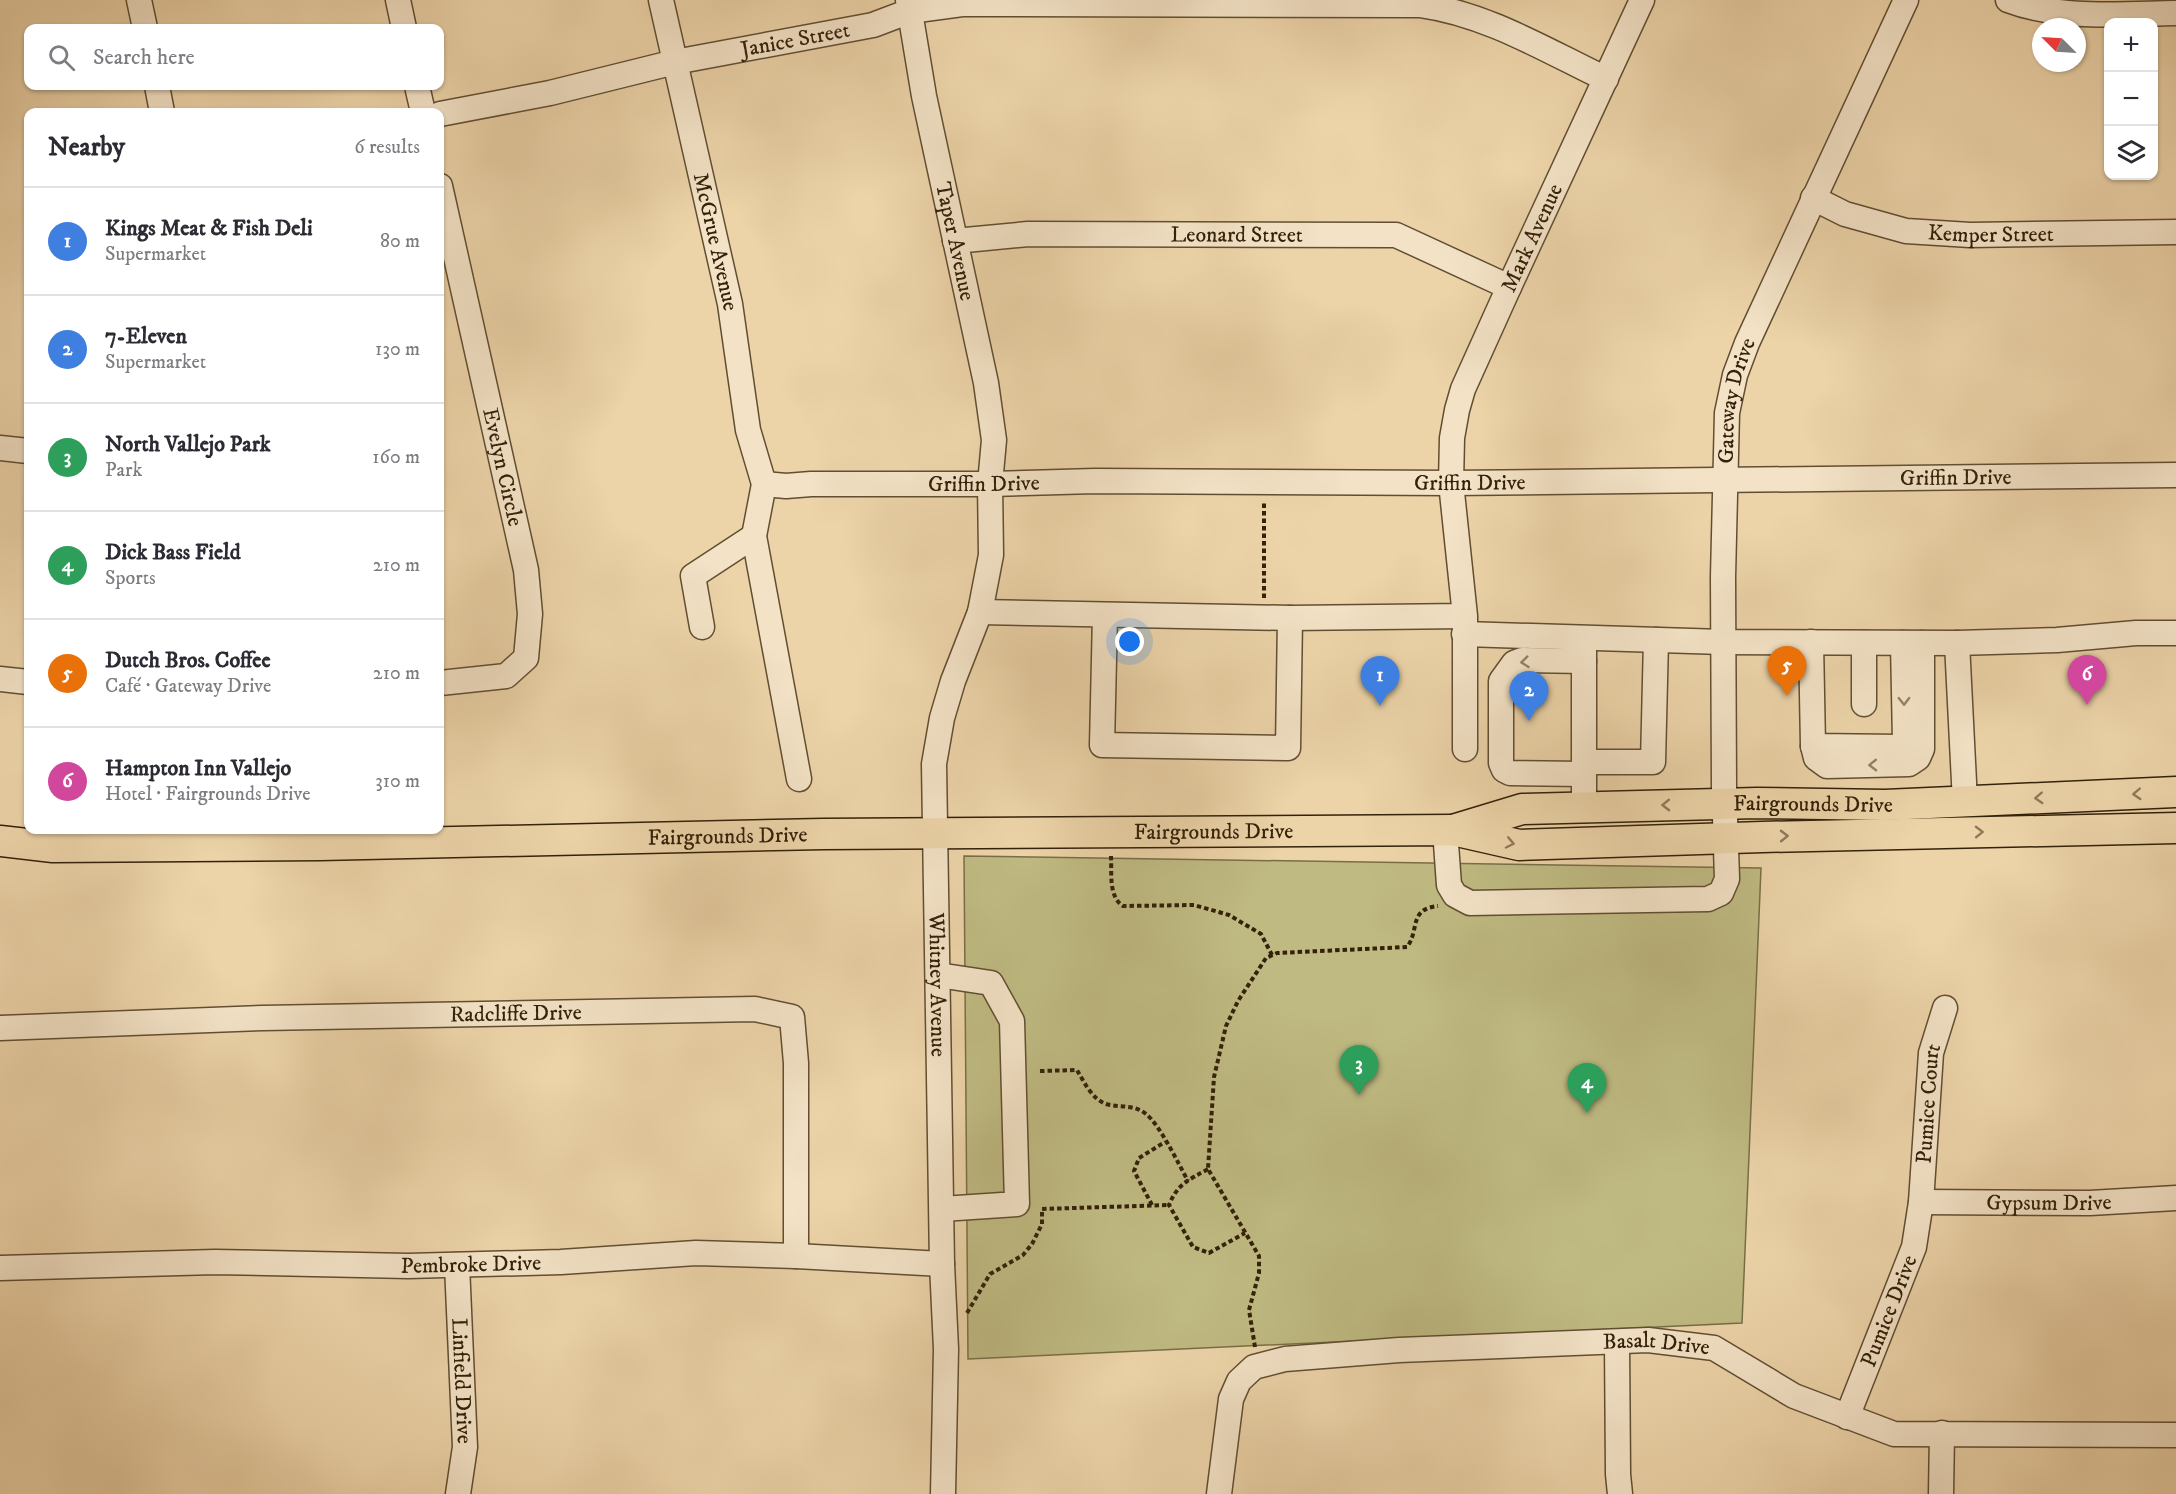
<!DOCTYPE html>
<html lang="en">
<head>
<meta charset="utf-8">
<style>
  :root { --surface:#fff; --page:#f2f2f3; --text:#2b2b33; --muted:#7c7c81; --line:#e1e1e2; --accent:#b45309 }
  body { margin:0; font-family:"IM FELL DW Pica",serif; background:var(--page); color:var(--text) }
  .controls { position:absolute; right:18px; top:18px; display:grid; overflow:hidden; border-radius:12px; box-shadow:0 2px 4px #0004 }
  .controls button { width:54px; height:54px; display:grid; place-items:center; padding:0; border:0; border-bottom:2px solid var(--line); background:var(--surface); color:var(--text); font:30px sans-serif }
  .compass { position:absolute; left:2032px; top:18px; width:54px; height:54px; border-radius:50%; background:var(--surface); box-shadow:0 2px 4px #0004; rotate:294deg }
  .you { position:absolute; left:1130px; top:642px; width:21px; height:21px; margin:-15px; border:4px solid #fff; border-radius:50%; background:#1a73e8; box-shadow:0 0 0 9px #1a73e833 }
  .badge { display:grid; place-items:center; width:39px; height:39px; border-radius:50%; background:var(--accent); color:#fff; font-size:20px; font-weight:700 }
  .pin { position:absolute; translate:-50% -50px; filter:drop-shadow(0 2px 3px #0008) }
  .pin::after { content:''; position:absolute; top:32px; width:21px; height:18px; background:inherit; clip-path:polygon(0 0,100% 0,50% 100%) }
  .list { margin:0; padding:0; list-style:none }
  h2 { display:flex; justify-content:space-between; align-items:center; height:78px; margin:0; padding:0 24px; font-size:26px }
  h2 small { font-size:20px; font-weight:400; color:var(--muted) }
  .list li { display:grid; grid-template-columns:39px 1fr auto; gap:18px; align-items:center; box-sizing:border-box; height:108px; padding:0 24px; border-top:2px solid var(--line) }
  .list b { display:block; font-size:22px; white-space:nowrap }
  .list p { margin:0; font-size:20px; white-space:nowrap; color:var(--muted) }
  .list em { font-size:20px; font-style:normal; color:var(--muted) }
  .icon { flex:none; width:33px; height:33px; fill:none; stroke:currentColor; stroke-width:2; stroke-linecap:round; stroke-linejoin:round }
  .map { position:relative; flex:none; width:2176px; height:1494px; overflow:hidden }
  .search { position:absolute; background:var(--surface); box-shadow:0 2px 4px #0004; left:24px; top:24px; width:420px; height:66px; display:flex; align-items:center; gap:15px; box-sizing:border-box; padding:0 21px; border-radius:12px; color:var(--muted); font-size:22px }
  .panel { position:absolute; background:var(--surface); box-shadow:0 2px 4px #0004; left:24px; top:108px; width:420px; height:726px; border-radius:12px }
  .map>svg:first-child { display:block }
</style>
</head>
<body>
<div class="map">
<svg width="2176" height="1494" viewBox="0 0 2176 1494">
  <rect width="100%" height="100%" fill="#ecd3a8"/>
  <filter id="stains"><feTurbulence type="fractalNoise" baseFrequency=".00333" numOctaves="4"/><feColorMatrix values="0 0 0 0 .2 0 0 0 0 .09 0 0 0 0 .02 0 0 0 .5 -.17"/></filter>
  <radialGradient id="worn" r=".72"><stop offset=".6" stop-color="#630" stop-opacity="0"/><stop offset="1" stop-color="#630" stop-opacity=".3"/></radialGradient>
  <polygon fill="#bfba82" stroke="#796e46" stroke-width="1.5" points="964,856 1761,868 1742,1323 968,1359"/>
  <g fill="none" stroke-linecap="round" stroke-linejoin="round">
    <defs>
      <g id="minor">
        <polyline points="139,0 145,28"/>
        <polyline points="398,0 404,28"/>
        <path id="s1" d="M661,0l69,304 18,126 16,54 -10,52 45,243"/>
        <path id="s2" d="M908,0l16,96 62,287 8,57 -4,44 1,71 -11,57 -27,69 -11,37 -8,46 8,500 4,85 -3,145"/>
        <path d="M2008,0c53,20 112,14 168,13"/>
        <polyline points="157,86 162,112"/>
        <polyline points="417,86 423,112"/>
        <path id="s3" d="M440,114l110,-21 125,-31 198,-37 37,-14 52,-7 459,1c66,9 126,46 185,74"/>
        <path id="s4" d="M440,186l86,384 4,44 -4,44 -20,18 -66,7"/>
        <path id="s5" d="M1813,198l32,16 61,17 64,4 206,-3"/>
        <path id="s6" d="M955,241l73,-7 368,1 113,52"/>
        <polyline points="0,448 28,451"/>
        <path id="s7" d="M764,484l22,2 25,-2h179l105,-3 356,2 725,-8"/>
        <polyline points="980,612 1290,618 1288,748 1102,745 1105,615"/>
        <path id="s8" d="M1290,618l175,-2 -14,-133 1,-45 5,-28 6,-21 46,-102 133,-287"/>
        <polyline points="1465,619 1465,749"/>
        <polyline points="702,627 693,576 754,536"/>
        <polyline points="1464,634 1723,642 1957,643 2057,640 2136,633 2176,633"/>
        <polyline points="1811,642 1813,746 1900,747 1904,746 1905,742 1903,643"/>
        <polyline points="1957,643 1965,802"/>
        <polyline points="0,679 28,682"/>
        <polyline points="1864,704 1864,643"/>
        <polyline points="1813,746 1816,758 1827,766 1909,764 1918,758 1922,749 1922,643"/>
        <polyline points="1584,762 1653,762 1656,640"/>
        <polyline points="1584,774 1510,773 1504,770 1501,763 1501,681 1514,663 1522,660 1584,661"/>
        <polyline points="1584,807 1584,647"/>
        <path id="s9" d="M1445,830l4,55 6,10 15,8 238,-4 13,-6 6,-14 -3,-92 -1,-210 4,-164 8,-38 12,-32 159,-343"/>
        <polyline points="938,975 991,983 1012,1021 1017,1204 942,1209"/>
        <path id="s10" d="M0,1028l263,-10 492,-9 37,8 4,46v193"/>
        <path id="s11" d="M1921,1202l169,1 86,-5"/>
        <path id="s12" d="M457,1265l8,182 -7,47"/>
        <path id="s13" d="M0,1268l215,-6 193,4 153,-4 135,-9 100,3 146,8"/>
        <polyline points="1617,1342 1618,1474 1620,1494"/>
        <path id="s14" d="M1847,1417l67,-170 7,-45 10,-149 14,-45"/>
        <path id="s15" d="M1219,1494l12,-95 8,-18 15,-14 31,-8 114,-9 249,-10 66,8 80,48 100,38 282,1"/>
        <polyline points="1941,1494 1942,1433"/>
      </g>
      <g id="major">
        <path id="s16" d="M1456,829l66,-20 235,-6 128,2 291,-13"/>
        <path id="s17" d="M0,841l53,6 267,-2 503,-11 630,-4 66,15 243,-8 414,-9"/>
      </g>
    </defs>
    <use href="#minor" stroke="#614e32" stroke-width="27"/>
    <use href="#major" stroke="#33210a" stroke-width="33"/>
    <g stroke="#33210a" stroke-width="4" stroke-dasharray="4.5 3" stroke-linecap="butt">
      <polyline points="1264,598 1264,503"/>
      <path d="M1111,856c1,17 -3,40 12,50l71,-1 35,10 32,19 11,21"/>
      <path d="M1040,1071l37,-1c7,12 15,29 29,34 14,4 28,0 40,10 14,11 32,49 42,67"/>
      <path d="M1208,1169c-19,11 -30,14 -39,36l24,42 16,6 36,-20"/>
      <polyline points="1152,1205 1134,1171 1139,1158 1165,1142"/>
      <polyline points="967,1313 990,1274 1023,1255 1032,1244 1042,1224 1042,1209 1169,1205"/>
      <path d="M1255,1347l-6,-37 10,-37v-17l-51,-87 6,-92 12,-51 12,-25 28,-43 11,-5 130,-6c13,-17 1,-38 31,-41"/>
    </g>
    <use href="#minor" stroke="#f3e2c6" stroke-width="24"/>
    <use href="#major" stroke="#ecd3a8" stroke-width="30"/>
  </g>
  <defs><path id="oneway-chevron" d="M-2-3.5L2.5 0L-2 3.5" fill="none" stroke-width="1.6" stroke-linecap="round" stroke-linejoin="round" transform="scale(1.5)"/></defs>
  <g stroke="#938268">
    <use href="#oneway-chevron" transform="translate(1525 662) rotate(174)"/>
    <use href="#oneway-chevron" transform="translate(1904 701) rotate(89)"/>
    <use href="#oneway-chevron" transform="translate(1873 765) rotate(179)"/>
  </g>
  <g stroke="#907a59">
    <use href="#oneway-chevron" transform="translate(2137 794) rotate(177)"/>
    <use href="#oneway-chevron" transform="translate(2039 798) rotate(177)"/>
    <use href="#oneway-chevron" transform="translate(1666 805) rotate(179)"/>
    <use href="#oneway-chevron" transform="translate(1979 832) rotate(-1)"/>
    <use href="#oneway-chevron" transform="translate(1784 836) rotate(-1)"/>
    <use href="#oneway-chevron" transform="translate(1510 843) rotate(12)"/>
  </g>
  <g text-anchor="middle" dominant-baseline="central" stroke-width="5" stroke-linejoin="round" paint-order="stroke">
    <g font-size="22" fill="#33210a" stroke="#f3e2c6">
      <text stroke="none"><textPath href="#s3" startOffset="363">Janice Street</textPath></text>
      <text stroke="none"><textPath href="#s5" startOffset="184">Kemper Street</textPath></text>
      <text stroke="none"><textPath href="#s6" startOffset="282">Leonard Street</textPath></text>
      <text stroke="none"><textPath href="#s8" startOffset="570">Mark Avenue</textPath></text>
      <text stroke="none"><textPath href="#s1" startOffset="248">McGrue Avenue</textPath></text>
      <text stroke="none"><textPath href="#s2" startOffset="246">Taper Avenue</textPath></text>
      <text stroke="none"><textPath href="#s9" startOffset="831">Gateway Drive</textPath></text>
      <text stroke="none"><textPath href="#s4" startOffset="288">Evelyn Circle</textPath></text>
      <text stroke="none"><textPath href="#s7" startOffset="1192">Griffin Drive</textPath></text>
      <text stroke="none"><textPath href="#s7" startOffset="706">Griffin Drive</textPath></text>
      <text stroke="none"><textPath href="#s7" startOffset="220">Griffin Drive</textPath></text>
      <text stroke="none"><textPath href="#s16" startOffset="360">Fairgrounds Drive</textPath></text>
      <text stroke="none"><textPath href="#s17" startOffset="1214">Fairgrounds Drive</textPath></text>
      <text stroke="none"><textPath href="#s17" startOffset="728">Fairgrounds Drive</textPath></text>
      <text stroke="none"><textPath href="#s2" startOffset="1002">Whitney Avenue</textPath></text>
      <text stroke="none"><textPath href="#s10" startOffset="516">Radcliffe Drive</textPath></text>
      <text stroke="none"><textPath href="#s14" startOffset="327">Pumice Court</textPath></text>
      <text stroke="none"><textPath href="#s11" startOffset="128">Gypsum Drive</textPath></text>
      <text stroke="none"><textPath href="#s13" startOffset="471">Pembroke Drive</textPath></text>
      <text stroke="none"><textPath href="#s14" startOffset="114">Pumice Drive</textPath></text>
      <text stroke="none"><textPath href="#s15" startOffset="540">Basalt Drive</textPath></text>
      <text stroke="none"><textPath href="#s12" startOffset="116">Linfield Drive</textPath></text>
    </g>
  </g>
  <rect width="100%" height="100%" filter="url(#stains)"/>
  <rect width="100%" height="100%" fill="url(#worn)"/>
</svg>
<div class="controls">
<button>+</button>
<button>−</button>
<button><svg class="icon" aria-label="layers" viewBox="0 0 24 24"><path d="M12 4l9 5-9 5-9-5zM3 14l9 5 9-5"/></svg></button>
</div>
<svg class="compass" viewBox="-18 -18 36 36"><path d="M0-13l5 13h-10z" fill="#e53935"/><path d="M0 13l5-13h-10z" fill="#7c7c81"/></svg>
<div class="you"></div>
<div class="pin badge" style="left:1380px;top:706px;background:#3f7fe0">1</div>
<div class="pin badge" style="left:1529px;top:721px;background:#3f7fe0">2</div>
<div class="pin badge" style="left:1359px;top:1095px;background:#2e9e5b">3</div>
<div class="pin badge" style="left:1587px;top:1113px;background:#2e9e5b">4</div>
<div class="pin badge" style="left:1787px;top:696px;background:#e8710a">5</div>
<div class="pin badge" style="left:2087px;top:705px;background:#d1479c">6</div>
<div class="search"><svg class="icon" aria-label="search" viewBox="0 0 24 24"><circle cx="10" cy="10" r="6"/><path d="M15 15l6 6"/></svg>Search here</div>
<section class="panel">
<h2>Nearby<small>6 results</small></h2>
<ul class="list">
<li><span class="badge" style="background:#3f7fe0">1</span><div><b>Kings Meat &amp; Fish Deli</b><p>Supermarket</p></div><em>80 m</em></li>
<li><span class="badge" style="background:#3f7fe0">2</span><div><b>7-Eleven</b><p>Supermarket</p></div><em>130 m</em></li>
<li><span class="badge" style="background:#2e9e5b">3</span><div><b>North Vallejo Park</b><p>Park</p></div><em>160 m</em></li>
<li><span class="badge" style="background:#2e9e5b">4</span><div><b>Dick Bass Field</b><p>Sports</p></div><em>210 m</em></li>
<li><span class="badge" style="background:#e8710a">5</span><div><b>Dutch Bros. Coffee</b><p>Café · Gateway Drive</p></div><em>210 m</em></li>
<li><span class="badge" style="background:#d1479c">6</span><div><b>Hampton Inn Vallejo</b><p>Hotel · Fairgrounds Drive</p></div><em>310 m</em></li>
</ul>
</section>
</div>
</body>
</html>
